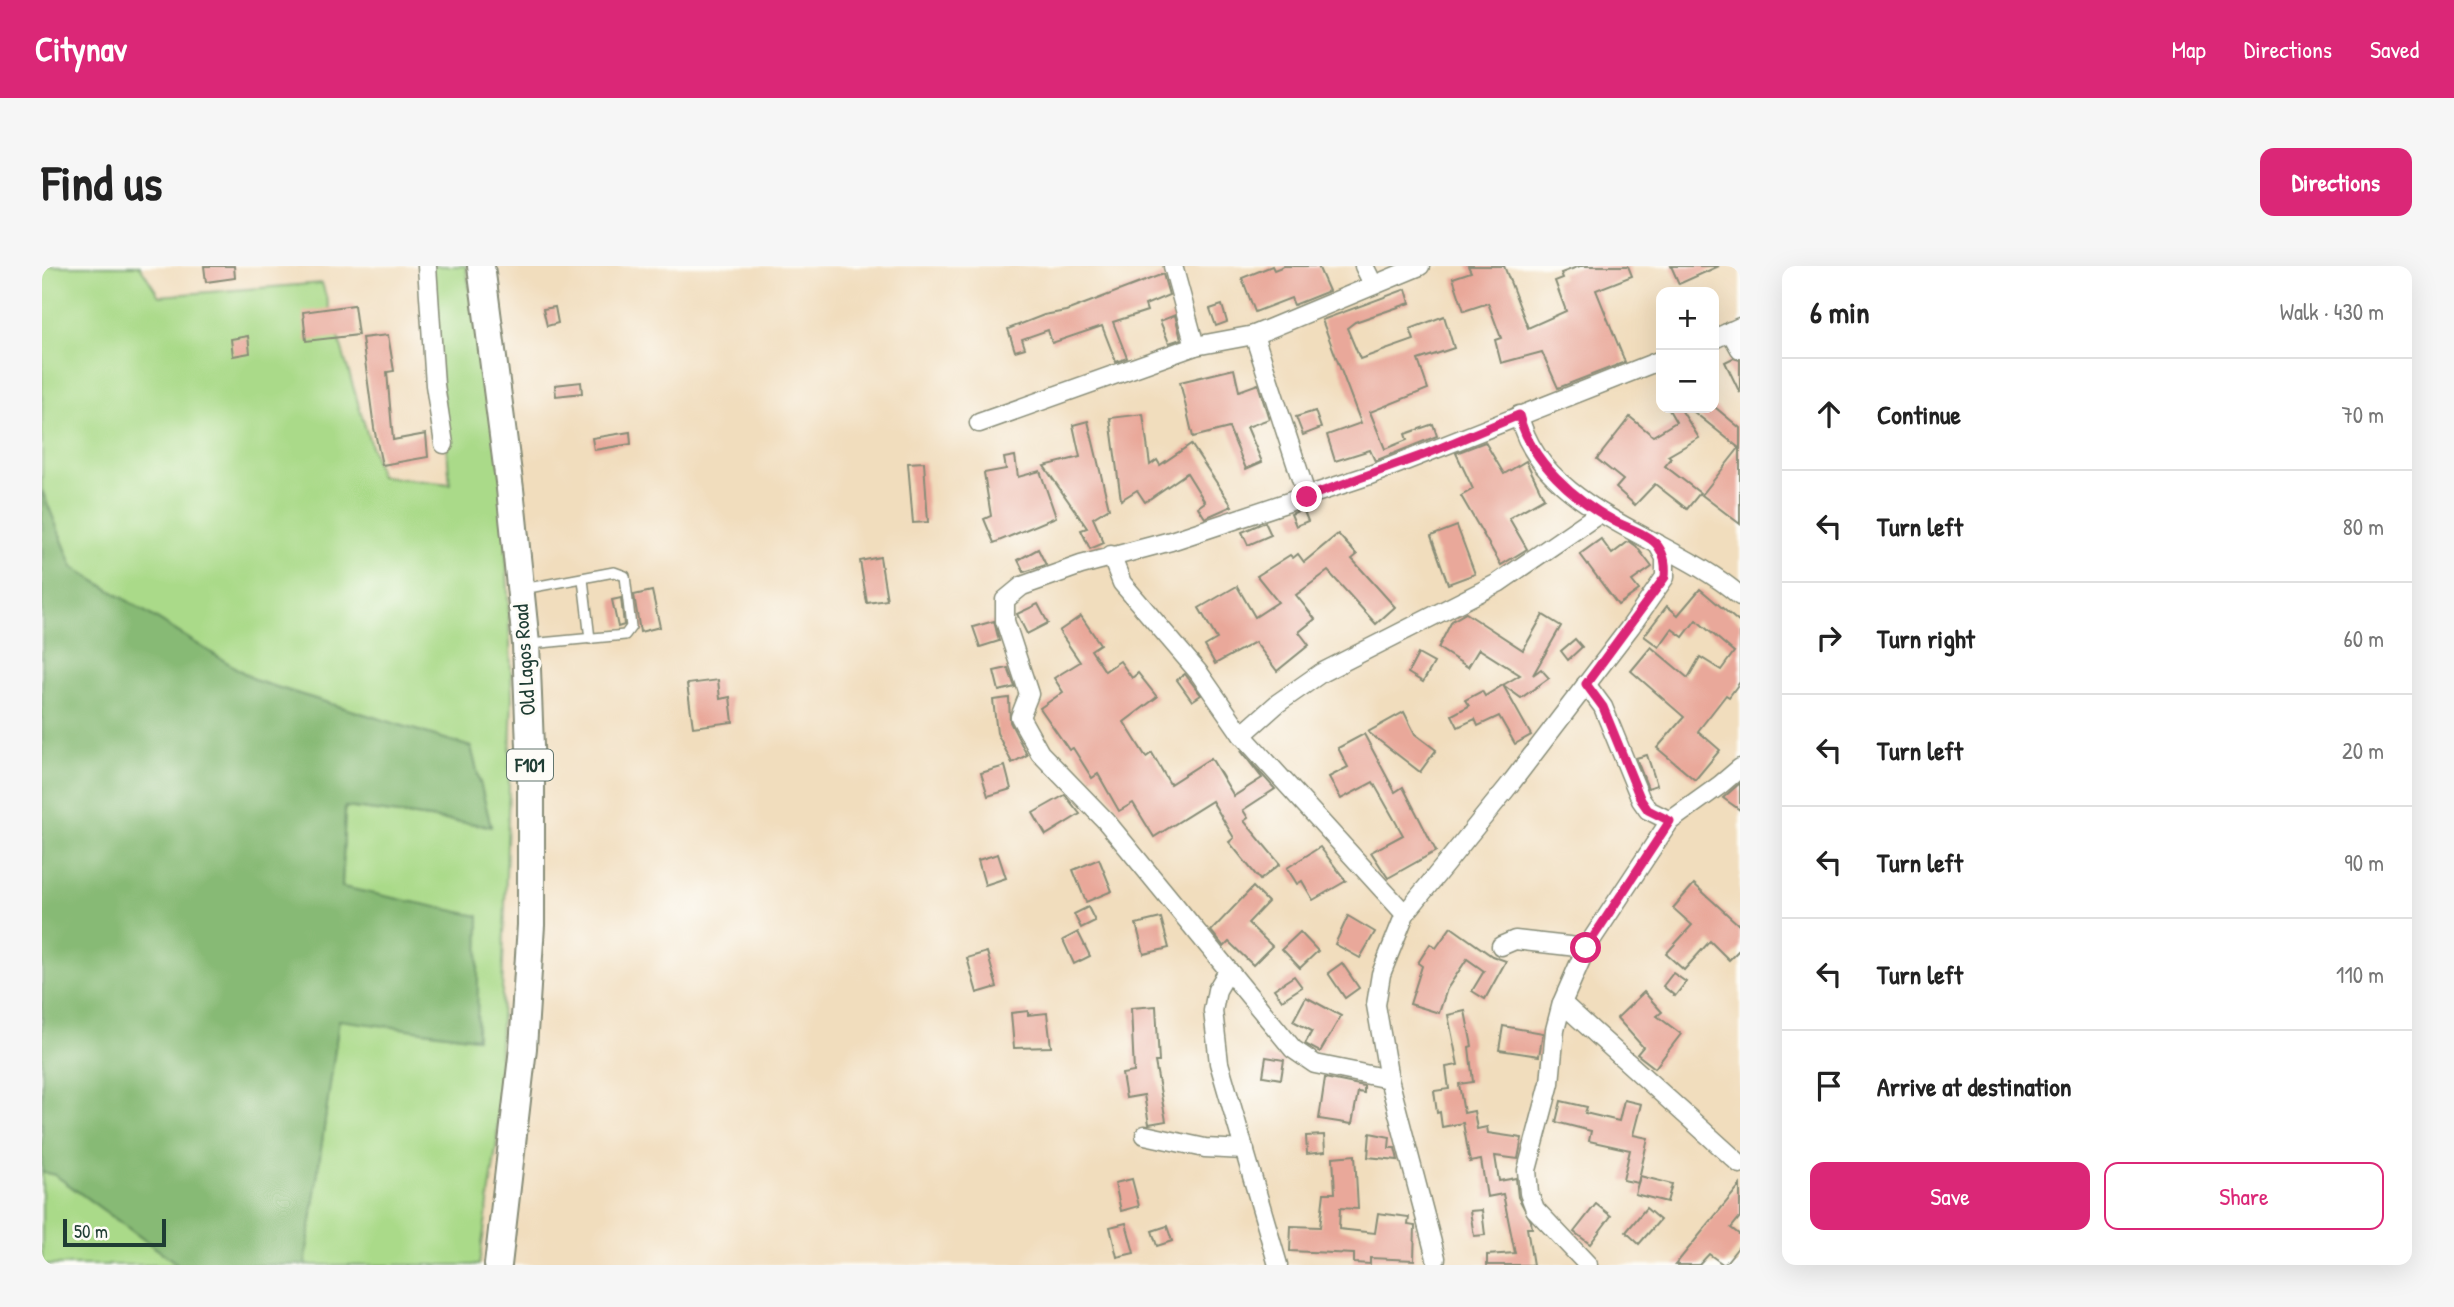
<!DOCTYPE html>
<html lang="en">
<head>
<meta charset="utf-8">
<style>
  :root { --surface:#fff; --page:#f6f6f6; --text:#222; --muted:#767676; --line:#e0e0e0; --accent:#db2777 }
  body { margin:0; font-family:"Patrick Hand",sans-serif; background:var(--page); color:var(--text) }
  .controls { position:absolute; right:21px; top:21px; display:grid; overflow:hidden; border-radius:14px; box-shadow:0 7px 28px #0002 }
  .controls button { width:63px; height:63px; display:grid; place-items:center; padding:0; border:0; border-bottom:2px solid var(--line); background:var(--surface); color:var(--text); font:35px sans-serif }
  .scale { position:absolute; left:21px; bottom:18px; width:103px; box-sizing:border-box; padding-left:7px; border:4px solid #1f3d34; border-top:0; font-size:19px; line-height:24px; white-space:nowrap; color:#1f3d34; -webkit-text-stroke:5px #fdfcf7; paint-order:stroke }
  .stop { position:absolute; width:21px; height:21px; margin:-16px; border:5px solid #db2777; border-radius:50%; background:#fff }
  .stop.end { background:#db2777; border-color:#fff; box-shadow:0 2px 7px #0008 }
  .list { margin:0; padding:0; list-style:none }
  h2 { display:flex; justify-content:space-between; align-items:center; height:91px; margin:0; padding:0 28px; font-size:30px }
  h2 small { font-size:23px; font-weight:400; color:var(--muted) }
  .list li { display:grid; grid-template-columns:46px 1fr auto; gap:21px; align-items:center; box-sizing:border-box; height:112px; padding:0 28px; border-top:2px solid var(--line) }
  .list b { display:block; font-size:26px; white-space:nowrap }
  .list em { font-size:23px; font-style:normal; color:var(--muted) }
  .actions { display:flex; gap:14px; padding:21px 28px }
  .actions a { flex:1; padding:16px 0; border:2px solid var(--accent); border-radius:14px; text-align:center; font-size:24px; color:var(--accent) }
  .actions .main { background:var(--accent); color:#fff }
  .icon { flex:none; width:38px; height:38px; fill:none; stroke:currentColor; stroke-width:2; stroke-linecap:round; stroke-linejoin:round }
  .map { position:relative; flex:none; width:1698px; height:999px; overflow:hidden; border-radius:14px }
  header { display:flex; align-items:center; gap:42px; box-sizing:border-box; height:98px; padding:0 35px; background:var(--accent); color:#fff }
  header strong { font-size:33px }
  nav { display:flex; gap:38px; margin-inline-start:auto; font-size:24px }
  .intro { display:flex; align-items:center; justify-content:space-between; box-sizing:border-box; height:168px; padding:0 42px }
  h1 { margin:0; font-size:49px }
  .button { padding:18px 32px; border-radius:14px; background:var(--accent); color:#fff; font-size:24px; font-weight:700 }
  main { display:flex; gap:42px; padding:0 42px }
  aside { flex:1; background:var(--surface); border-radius:14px; box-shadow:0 7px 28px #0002 }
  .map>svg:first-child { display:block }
</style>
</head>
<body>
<header>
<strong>Citynav</strong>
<nav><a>Map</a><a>Directions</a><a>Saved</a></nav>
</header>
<div class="intro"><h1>Find us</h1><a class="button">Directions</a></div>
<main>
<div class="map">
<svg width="1698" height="999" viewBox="0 0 1698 999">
  <rect width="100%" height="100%" fill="#fdfcf7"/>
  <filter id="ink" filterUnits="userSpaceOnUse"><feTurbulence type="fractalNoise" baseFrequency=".0143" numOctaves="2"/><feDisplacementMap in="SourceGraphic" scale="14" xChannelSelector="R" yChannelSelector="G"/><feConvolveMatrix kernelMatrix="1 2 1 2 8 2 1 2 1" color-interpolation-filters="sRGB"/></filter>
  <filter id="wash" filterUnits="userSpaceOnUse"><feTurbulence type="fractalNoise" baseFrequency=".00686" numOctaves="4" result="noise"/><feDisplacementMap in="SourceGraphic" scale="28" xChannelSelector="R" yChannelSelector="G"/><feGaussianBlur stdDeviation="1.57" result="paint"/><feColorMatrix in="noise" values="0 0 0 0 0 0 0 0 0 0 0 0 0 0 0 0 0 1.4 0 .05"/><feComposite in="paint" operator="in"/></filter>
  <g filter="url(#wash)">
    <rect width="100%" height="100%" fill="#f1ddbd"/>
    <g fill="#aada89" stroke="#648c5e" stroke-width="2">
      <polygon points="0,0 98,0 117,30 280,17 338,210 408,218 389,0 424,0 462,225 470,430 455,876 437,999 263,999 297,753 434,772 437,651 300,621 303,541 449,560 429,481 215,415 31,301 0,224"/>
      <polygon points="0,906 13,909 137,999 0,999"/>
    </g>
    <polygon fill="#87ba75" stroke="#537c54" stroke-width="2" points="0,224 31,301 215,415 429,481 449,560 303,541 300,621 437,650 435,772 297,754 263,999 137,999 13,909 0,906"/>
    <g id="blocks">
      <g fill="#e9a89a">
        <polygon points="162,0 192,0 193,12 164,16"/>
        <polygon points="1230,0 1232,4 1242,0 1276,0 1287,25 1252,39 1249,32 1213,46 1200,12"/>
        <polygon points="1426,0 1462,0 1486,62 1524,45 1513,15 1521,12 1519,7 1538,0 1586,0 1590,10 1554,24 1583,96 1516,122 1500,86 1459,97 1453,74 1459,72 1446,37 1422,45 1411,12 1429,6"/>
        <polygon points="1629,0 1677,0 1637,18"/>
        <polygon points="1121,8 1127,29 1103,39 1105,45 1071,56 1085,92 1074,96 1060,60 1010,77 1006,64 980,73 983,82 973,85 966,63 1002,49 1024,45"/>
        <polygon points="1364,23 1368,37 1313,56 1305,62 1318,93 1372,74 1368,63 1402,50 1412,82 1376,94 1386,123 1328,146 1343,183 1365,174 1363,168 1391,158 1395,170 1333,195 1328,184 1293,195 1285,169 1319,157 1280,54"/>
        <polygon points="312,39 316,69 264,75 261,46"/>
        <polygon points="1180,39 1185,56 1174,60 1168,43"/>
        <polygon points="513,41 516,57 505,60 501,43"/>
        <polygon points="1133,49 1139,73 1127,77 1118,55"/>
        <polygon points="346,69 352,105 345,106 351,174 384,168 386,191 340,199 332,162 320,72"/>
        <polygon points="206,70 208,87 191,90 189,73"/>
        <polygon points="1691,92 1698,94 1698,127 1683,96"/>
        <polygon points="1192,103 1197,125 1216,118 1227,153 1205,161 1220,196 1204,203 1187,162 1151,171 1138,116"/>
        <polygon points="539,116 540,127 514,130 513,119"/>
        <polygon points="1626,142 1638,142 1657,172 1626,190 1629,193 1623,200 1658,227 1645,243 1613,218 1593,239 1574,222 1581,214 1555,193 1588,151 1611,170 1634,156"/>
        <polygon points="1647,142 1674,142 1698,162 1698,258 1660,229 1697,182"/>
        <polygon points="1273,145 1279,162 1261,169 1254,151"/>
        <polygon points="1101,148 1108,199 1115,194 1118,199 1149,178 1190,240 1163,252 1156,241 1163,236 1145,207 1103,236 1095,224 1079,234 1068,152"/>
        <polygon points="1046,155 1067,242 1051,252 1062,277 1048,283 1039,264 1045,262 1002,200 1038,191 1031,159"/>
        <polygon points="588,166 589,178 552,184 550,172"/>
        <polygon points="1443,176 1462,208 1484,195 1502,232 1467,252 1485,283 1459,299 1419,230 1431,223 1414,187"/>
        <polygon points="973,190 976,211 998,205 1014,251 952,277 942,253 949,250 942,207 964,203 962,192"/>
        <polygon points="882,196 886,256 871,257 866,197"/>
        <polygon points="1261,243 1266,255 1254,260 1249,248"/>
        <polygon points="1223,256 1229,269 1206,279 1200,266"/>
        <polygon points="1415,260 1433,308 1406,318 1389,270"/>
        <polygon points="1296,268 1315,289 1310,293 1353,341 1334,358 1286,305 1254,329 1273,353 1257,366 1267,379 1235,405 1213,376 1173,398 1163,380 1175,373 1157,342 1195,320 1213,351 1236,336 1215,310 1248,289 1251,292 1256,288 1262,296"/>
        <polygon points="1559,273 1570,288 1587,275 1594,280 1610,301 1590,315 1597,324 1576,339 1538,288"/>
        <polygon points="996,283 1004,299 982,306 976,294"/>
        <polygon points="838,291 845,334 825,337 818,295"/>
        <polygon points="1658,323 1698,357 1698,416 1687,431 1684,429 1656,465 1678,484 1653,514 1615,482 1642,451 1589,405 1609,381 1646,412 1658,391 1679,404 1692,386 1654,354 1641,371 1630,363 1617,381 1602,370 1625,340 1636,349"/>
        <polygon points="610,325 618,361 598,366 592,329"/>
        <polygon points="579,332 582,359 576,361 570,334"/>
        <polygon points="996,338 1006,357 985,368 975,348"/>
        <polygon points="1424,347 1481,384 1501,349 1519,360 1491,409 1499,403 1507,412 1479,432 1461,419 1478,409 1437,383 1426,401 1396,382 1410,355"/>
        <polygon points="1039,350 1058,378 1049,384 1063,405 1078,395 1090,412 1096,407 1115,431 1082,456 1104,491 1110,487 1128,518 1169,492 1192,530 1220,512 1199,485 1233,523 1201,544 1206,552 1202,555 1238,598 1218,614 1187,576 1192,572 1170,535 1112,571 1091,537 1077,545 1056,508 1050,512 1031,482 1027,484 998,442 1021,426 1012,412 1038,396 1017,365"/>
        <polygon points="952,355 957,375 938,381 931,361"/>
        <polygon points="1533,373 1540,381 1526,394 1519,385"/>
        <polygon points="1376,388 1392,397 1381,416 1366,407"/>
        <polygon points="966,402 973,421 957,425 952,405"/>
        <polygon points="1143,408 1159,429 1150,435 1135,414"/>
        <polygon points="676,414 678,433 688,431 691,456 651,461 645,418"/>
        <polygon points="1461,419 1489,469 1473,478 1457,450 1436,460 1433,453 1416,461 1410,449 1427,440 1423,434 1440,425 1443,430"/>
        <polygon points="967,432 968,456 985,489 970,497 955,467 951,434"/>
        <polygon points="1362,446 1373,468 1394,484 1378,506 1326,466"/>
        <polygon points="1322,468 1353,526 1361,521 1394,585 1346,612 1329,586 1361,569 1331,516 1299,533 1287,511 1306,501 1296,482"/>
        <polygon points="1605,489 1615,519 1606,522 1594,492"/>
        <polygon points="963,500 969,523 946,530 939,507"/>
        <polygon points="1698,517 1698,544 1681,532"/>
        <polygon points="1023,529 1038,548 1004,569 991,547"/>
        <polygon points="1278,581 1304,615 1271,634 1260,615 1255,618 1245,602"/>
        <polygon points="956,588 964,612 943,619 936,594"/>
        <polygon points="1057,593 1070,625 1044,636 1031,604"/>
        <polygon points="1652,618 1698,660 1698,683 1687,694 1668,675 1642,704 1624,688 1650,659 1631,642"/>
        <polygon points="1211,621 1226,636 1206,657 1230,680 1211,699 1187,676 1182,681 1169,665"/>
        <polygon points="1046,641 1053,655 1039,662 1032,648"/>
        <polygon points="1306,650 1333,666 1318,692 1293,678"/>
        <polygon points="1119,652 1127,682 1102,688 1094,658"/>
        <polygon points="1409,661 1450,690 1464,695 1443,733 1430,725 1442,705 1425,693 1405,723 1397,747 1368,738 1380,700 1376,697 1388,678 1394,682"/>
        <polygon points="1036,666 1048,690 1032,698 1021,674"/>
        <polygon points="1258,666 1276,685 1258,702 1240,683"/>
        <polygon points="945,686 955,721 935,727 925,692"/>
        <polygon points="1300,697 1317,722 1303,732 1286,707"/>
        <polygon points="1631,707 1644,716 1633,730 1621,720"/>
        <polygon points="1252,710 1260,721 1240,734 1232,723"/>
        <polygon points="1602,726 1620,746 1615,750 1639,768 1613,802 1595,788 1601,781 1575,752"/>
        <polygon points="1264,731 1299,750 1278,786 1263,778 1270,765 1251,755"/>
        <polygon points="1114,740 1117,796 1113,796 1124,855 1107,858 1102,829 1084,832 1080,808 1092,806 1089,742"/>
        <polygon points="986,745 986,749 1005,747 1009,781 972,782 969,747"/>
        <polygon points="1423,745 1430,780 1427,781 1431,816 1417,818 1422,847 1432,845 1435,863 1445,861 1446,867 1480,872 1476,893 1453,890 1457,915 1474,912 1476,931 1489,955 1490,962 1485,962 1491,999 1445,999 1445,989 1473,987 1461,928 1445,931 1439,894 1428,896 1421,857 1400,861 1398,846 1395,847 1392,825 1407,823 1404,801 1416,799 1406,749"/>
        <polygon points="1461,760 1501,767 1497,790 1457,784"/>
        <polygon points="1224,791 1242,794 1239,813 1221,810"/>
        <polygon points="1283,812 1322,820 1322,827 1316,826 1310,858 1277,853"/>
        <polygon points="1582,834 1599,838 1591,869 1606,872 1596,917 1581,914 1588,884 1547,875 1549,865 1514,856 1519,835 1545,841 1543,847 1577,855"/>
        <polygon points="1328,867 1348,871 1347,882 1353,882 1356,894 1326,891"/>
        <polygon points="1282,869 1283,886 1265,888 1264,870"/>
        <polygon points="1313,889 1316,943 1298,942 1297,963 1333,967 1336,947 1367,951 1366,959 1373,960 1372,994 1328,992 1328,998 1312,997 1312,988 1248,985 1249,960 1278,961 1282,927 1293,927 1291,891"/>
        <polygon points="1598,910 1630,918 1625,936 1593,928"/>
        <polygon points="1090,913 1097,940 1079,945 1073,917"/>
        <polygon points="1698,919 1698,951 1689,962 1698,969 1698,979 1682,999 1667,988 1657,999 1633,999"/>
        <polygon points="1554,938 1569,950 1548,978 1532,966"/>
        <polygon points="1604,942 1618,954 1597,978 1584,966"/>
        <polygon points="1440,944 1443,969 1432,970 1428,945"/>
        <polygon points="1084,957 1092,987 1075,991 1068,961"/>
        <polygon points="1125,960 1130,975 1115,980 1110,965"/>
      </g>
    </g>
  </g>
  <g filter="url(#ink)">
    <use href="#blocks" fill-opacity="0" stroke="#888d78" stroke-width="2"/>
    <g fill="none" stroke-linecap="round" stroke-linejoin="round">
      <defs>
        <g id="lane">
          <polyline points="541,313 548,373"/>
          <polyline points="481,323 572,306 583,310 589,361 583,369 488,378"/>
        </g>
        <g id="street">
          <polyline points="385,0 393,119 402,178"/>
          <polyline points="1131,0 1153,80"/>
          <polyline points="1322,0 1331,18"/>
          <polyline points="1688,65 1698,83"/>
          <polyline points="1212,69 1265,231"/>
          <polyline points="1672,73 1698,61"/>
          <path d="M1477,149c21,96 156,123 221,181"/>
          <polyline points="937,157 1153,80 1212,69 1378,0"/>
          <polyline points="1069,289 1080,317 1157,407 1200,469 1363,648"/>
          <polyline points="1544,418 1561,441 1599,534 1606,544 1628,555"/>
          <polyline points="1200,469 1236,437 1279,407 1456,317 1558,247"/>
          <polyline points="1459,680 1473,674 1544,682"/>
          <polyline points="1186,705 1175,724 1171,745 1177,797 1236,999"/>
          <polyline points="1520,737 1698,898"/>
          <polyline points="1347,813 1273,798 1251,783 1063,554 998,487 978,451 987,428 963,355 963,334 980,320 1039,299 1129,275 1328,209 1619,94"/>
          <polyline points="1103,869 1163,882 1203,884"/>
          <polyline points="1394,992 1347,813 1334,739 1339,708 1363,648 1469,517 1589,360 1623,311 1623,292 1615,277"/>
          <polyline points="1546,999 1493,943 1487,927 1485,904 1508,817 1513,764 1520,737 1544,682 1628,555 1678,519 1698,502"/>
        </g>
        <polyline id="primary" points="439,0 468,223 484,378 489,506 489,659 481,782 456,999"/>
      </defs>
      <use href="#lane" stroke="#888d78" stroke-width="12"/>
      <use href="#street" stroke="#888d78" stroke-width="21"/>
      <use href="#primary" stroke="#888d78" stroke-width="30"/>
      <use href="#lane" stroke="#fff" stroke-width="9"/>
      <use href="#street" stroke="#fff" stroke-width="18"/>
      <use href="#primary" stroke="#fff" stroke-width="26"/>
    </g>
  </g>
  <g fill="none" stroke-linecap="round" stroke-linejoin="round" filter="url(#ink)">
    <path stroke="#db2777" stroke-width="9" d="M1265,231l119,-43 93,-39c11,46 56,85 97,107 12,6 34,13 42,24 7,10 8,19 7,31l-79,107 17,23 38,93 7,10 22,11 -84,127"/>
  </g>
  <g text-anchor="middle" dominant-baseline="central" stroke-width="6" stroke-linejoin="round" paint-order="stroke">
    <rect fill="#fdfcf7" stroke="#62766e" stroke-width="2" x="465" y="483.5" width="46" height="31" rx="5"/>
    <g font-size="19" font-weight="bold" fill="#1f3d34">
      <text x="488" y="499">F101</text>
    </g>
    <g font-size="21" fill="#1f3d34" stroke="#fdfcf7">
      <text transform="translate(482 394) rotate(-94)">Old Lagos Road</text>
    </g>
  </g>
</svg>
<div class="controls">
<button>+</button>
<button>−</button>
</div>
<div class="scale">50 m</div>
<div class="stop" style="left:1544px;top:682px"></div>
<div class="stop end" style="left:1265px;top:231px"></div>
</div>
<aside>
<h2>6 min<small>Walk · 430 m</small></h2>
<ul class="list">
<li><svg class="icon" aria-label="ahead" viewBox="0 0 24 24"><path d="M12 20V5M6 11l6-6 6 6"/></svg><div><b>Continue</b></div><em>70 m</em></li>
<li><svg class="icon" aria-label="left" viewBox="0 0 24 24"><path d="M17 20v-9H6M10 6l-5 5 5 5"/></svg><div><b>Turn left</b></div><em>80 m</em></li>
<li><svg class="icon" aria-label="right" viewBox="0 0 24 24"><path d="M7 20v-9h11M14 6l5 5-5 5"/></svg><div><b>Turn right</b></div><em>60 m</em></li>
<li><svg class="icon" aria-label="left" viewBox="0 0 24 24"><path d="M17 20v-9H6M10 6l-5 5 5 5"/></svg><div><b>Turn left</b></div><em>20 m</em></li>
<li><svg class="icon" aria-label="left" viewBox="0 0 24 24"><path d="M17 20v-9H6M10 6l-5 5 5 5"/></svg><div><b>Turn left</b></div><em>90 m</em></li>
<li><svg class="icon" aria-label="left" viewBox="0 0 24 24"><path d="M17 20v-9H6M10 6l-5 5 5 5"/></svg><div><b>Turn left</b></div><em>110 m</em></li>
<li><svg class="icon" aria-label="arrive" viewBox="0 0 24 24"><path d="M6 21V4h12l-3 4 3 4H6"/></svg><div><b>Arrive at destination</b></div></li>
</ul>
<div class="actions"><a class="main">Save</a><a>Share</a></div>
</aside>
</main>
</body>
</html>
